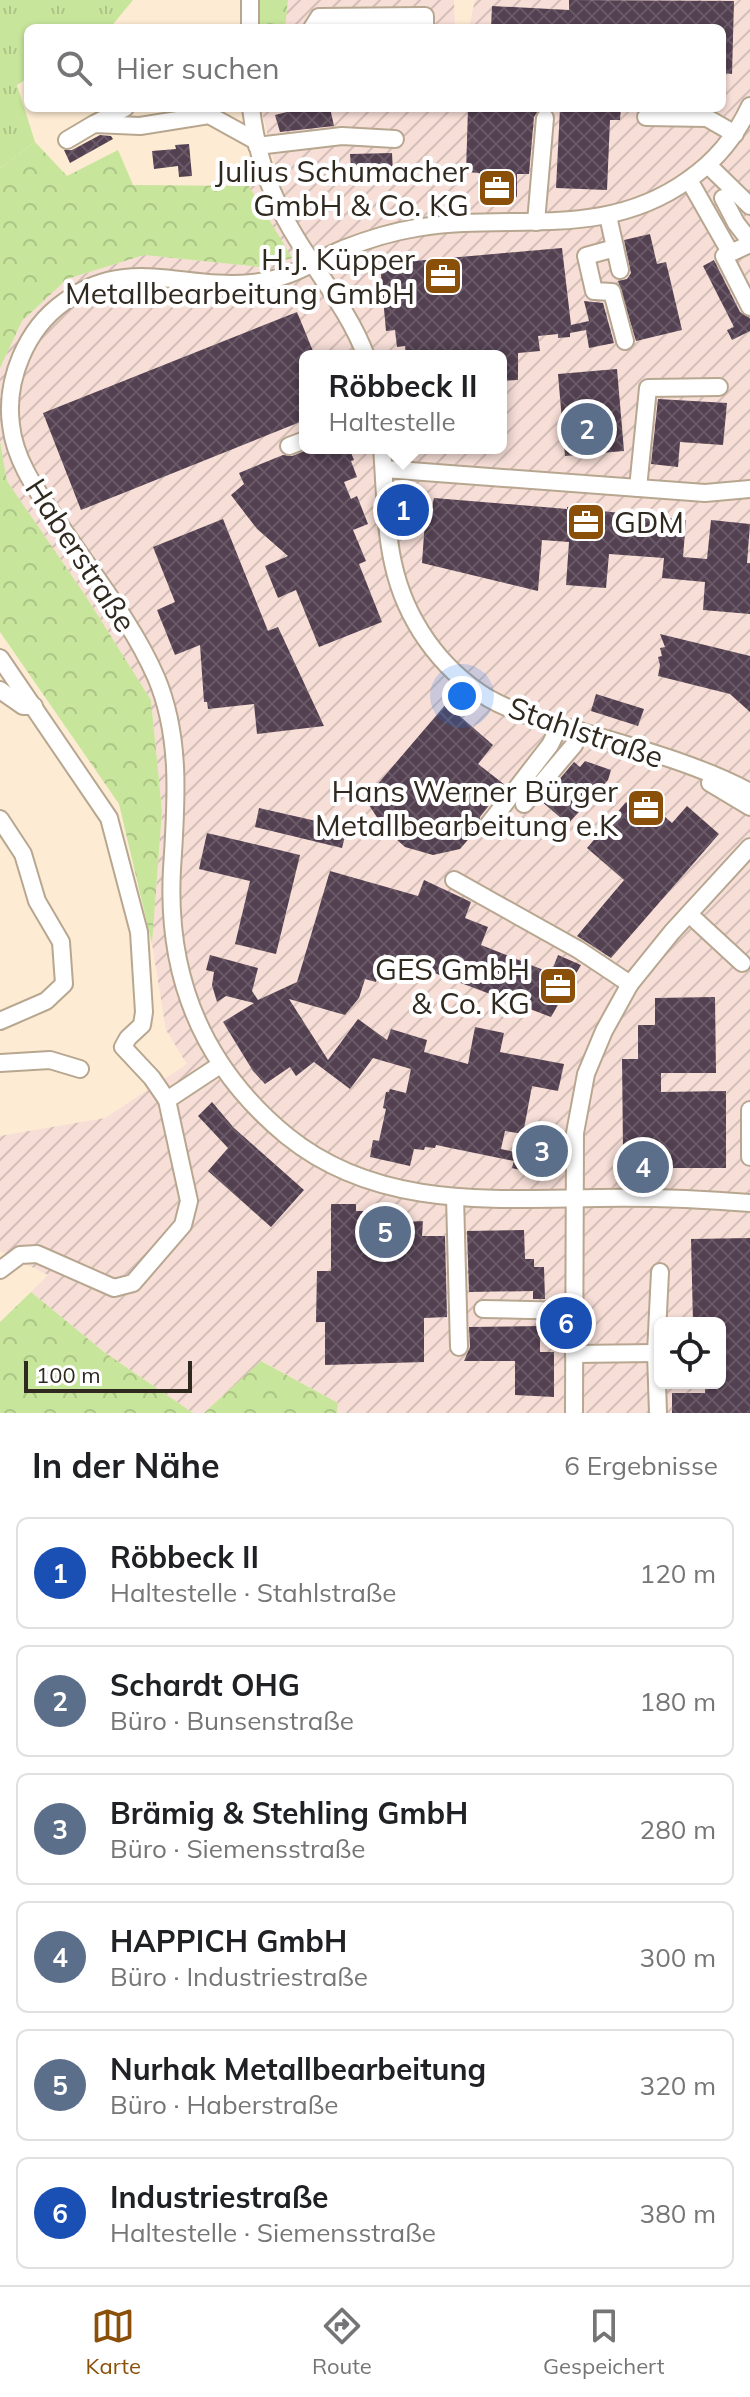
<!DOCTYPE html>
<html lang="de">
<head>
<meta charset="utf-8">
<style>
  :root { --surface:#fff; --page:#f2f2f2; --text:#202124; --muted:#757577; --line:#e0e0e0; --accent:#8a500a }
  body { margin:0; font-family:Mulish,sans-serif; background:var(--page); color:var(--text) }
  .controls { position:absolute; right:24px; bottom:24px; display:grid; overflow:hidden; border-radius:12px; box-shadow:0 2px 6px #0004 }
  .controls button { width:72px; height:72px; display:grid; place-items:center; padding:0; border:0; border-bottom:2px solid var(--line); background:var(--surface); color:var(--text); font:40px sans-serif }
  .scale { position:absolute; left:24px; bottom:20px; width:168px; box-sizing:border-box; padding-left:8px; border:4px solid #302920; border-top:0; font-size:22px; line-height:28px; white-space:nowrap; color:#302920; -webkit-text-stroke:6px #fff; paint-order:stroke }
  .you { position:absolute; left:462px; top:696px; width:28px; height:28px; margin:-20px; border:6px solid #fff; border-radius:50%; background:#1a73e8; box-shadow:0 0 0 12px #1a73e833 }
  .badge { display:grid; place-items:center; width:52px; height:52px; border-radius:50%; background:var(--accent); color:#fff; font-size:26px; font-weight:700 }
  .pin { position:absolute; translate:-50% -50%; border:4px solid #fff; box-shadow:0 2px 8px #0006 }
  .popup { position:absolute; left:299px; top:350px; width:208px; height:104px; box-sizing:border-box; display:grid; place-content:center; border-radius:12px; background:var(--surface); filter:drop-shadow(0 2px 6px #0005); font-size:26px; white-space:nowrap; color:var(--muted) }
  .popup b { font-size:30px; color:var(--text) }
  .popup::after { content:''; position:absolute; left:50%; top:100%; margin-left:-16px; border:16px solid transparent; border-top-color:var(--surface) }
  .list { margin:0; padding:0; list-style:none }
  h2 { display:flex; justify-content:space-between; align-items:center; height:104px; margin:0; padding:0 32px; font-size:34px }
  h2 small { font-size:26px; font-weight:400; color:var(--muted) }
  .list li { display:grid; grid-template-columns:52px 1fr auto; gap:24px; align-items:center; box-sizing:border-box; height:112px; margin:0 16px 16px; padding:0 16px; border:2px solid var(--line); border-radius:12px }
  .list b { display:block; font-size:30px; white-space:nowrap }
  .list p { margin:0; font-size:26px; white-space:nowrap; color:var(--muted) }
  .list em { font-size:26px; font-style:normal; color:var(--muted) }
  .icon { flex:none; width:44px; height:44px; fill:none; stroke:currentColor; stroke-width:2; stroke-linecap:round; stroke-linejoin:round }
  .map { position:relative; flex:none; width:750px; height:1413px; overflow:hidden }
  .search { position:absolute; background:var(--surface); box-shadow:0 2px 6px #0004; left:24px; right:24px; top:24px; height:88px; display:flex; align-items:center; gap:20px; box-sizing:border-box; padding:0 28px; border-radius:12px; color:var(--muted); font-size:30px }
  .sheet { height:872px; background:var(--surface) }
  nav { display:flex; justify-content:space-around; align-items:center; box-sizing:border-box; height:112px; border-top:2px solid var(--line); background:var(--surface); font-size:22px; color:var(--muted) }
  nav a { display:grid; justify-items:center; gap:4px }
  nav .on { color:var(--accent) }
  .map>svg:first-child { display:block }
</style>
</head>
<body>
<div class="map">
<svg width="750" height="1413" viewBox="0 0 750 1413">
  <defs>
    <pattern id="industrial-furrows" width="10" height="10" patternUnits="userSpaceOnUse" patternTransform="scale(2)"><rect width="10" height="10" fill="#f7ded7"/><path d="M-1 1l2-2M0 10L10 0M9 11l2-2" fill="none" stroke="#d4beb8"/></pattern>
    <pattern id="grass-tufts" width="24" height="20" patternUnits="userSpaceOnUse" patternTransform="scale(2)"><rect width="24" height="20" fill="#c8e59c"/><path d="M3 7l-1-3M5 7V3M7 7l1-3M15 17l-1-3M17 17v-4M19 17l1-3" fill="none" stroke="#acc486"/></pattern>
    <pattern id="forest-crowns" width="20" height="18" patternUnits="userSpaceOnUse" patternTransform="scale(2)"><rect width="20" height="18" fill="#c8e59c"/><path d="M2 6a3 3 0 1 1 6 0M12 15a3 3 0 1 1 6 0" fill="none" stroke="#acc486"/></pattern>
    <pattern id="building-cross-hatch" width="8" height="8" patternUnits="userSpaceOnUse" patternTransform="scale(2)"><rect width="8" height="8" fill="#534051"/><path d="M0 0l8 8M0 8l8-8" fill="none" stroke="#695966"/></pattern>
  </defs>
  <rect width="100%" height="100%" fill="#fdebd3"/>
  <g fill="url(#industrial-furrows)" fill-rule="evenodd">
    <polygon points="288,0 454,0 455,28 285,28"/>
    <path d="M475,0h275v1413h-413l1,-10 -76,-42 -58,52h-11l-89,-61 -73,-60 17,-17 -48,-24v-115l105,-18 82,-54 -21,-34 -14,-86 10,-133 -11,-111 -66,-105 -78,-114 -7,-40v-73l22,-47 45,-42 77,-24 116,12 31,-9 -42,-72 29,-9 -17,-69h461v-80h-253zM305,356h196v92h-196zM660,1323h60v60h-60z"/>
  </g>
  <polygon fill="url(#grass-tufts)" points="0,0 133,0 110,28 28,28 28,78 17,85 35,142 0,168"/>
  <g fill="url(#forest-crowns)">
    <polygon points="257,0 288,0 285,28 256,28"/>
    <polygon points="35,142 67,176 118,150 133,185 249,186 292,258 260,267 144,255 67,279 22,321 0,368 0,168"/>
    <polygon points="0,441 7,481 85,595 151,700 162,811 152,944 119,804 0,632"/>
    <polygon points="31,1292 104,1352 193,1413 0,1413 0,1322"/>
    <polygon points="261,1361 338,1403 337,1413 204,1413"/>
  </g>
  <g fill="url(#building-cross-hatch)">
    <polygon points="569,0 734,1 732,74 722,73 722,28 491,28 492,6 569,10"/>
    <polygon points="303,108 330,108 334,126 280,132 275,115"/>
    <polygon points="468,108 540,108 534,117 529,174 517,174 517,197 478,196 479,173 466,172"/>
    <polygon points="560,108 621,108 620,120 610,120 607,190 556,188"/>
    <polygon points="100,135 111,136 113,139 70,163 64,150 72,150"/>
    <polygon points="189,144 192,176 179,177 178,166 154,169 152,151 176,149 175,145"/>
    <polygon points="392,153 393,173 365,174 365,170 351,170 350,154"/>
    <polygon points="650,234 657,264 666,262 682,330 636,341 618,281 627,279 631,273 624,240"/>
    <polygon points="562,248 571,325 589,321 584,301 603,303 614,343 589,348 586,330 570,333 570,337 558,338 558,334 538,336 540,351 518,353 518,380 501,381 501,356 406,356 405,346 397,347 395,330 386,331 380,264"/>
    <polygon points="714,260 740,312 750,318 750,331 732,340 727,330 734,327 703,266"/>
    <polygon points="297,312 315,356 305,356 305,420 81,510 43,413"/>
    <polygon points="617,369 624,451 565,456 558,374"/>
    <polygon points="658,399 727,403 723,445 680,442 678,467 651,464"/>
    <polygon points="312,448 349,448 354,460 351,461 357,477 344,482 351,499 357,496 368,524 353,530 366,561 359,564 382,622 319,647 296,590 278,598 265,566 288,556 257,529 231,495 244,484 239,473 283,455 292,456"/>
    <polygon points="434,498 567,509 567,507 592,506 592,510 686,520 683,557 707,559 711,520 750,524 747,563 750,563 750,614 703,610 705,582 662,578 664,558 609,554 606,588 566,585 569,542 542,540 538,591 422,563 426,506 432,506"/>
    <polygon points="223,519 268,631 278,627 324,726 257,734 254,704 208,709 207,702 204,702 200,645 175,655 157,610 175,602 153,547"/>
    <polygon points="660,634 750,656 750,712 730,694 658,676 660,665 658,657 662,656 660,648 665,647"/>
    <polygon points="596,694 644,709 638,726 591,711"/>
    <polygon points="446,704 493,745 478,764 505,785 480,817 479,827 460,849 433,855 405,847 384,828 365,799"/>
    <polygon points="585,761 611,770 608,780 568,824 541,801 574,762 580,767"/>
    <polygon points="642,797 672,823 687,806 719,834 611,958 577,936 624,880 587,848 626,802 633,808"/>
    <polygon points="259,808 347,828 342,848 255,827"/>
    <polygon points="207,833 300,855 276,954 235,944 250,881 199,869"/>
    <polygon points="330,871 418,896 424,880 471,902 465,918 488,927 481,945 551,973 558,955 581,965 551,1017 384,954 376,982 365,979 359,998 345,1015 289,999 328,1060 358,1019 387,1040 391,1029 427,1040 424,1052 468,1064 475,1027 504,1033 500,1052 564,1064 558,1091 532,1086 523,1134 505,1131 501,1149 529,1155 533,1136 549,1140 545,1159 541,1158 539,1167 529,1165 528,1172 512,1168 514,1161 436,1145 435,1148 425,1147 424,1150 414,1149 410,1166 370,1157 373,1140 379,1141 386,1109 383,1108 386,1092 389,1092 390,1089 406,1093 411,1069 373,1058 350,1089 314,1062 296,1076 290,1067 265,1084 253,1071 223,1022 254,1003 226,996 217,1002 212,985 214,972 206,970 210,955 258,968 252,991 258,1000 297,982"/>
    <polygon points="715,997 716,1073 661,1073 661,1092 726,1091 726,1168 662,1168 662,1176 634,1176 634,1151 623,1151 622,1059 638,1059 638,1025 655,1025 655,998"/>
    <polygon points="212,1102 234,1128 304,1190 271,1227 208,1171 228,1148 198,1116"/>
    <polygon points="331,1204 356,1204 356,1211 374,1211 374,1224 423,1221 422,1236 445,1236 447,1317 424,1318 424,1362 325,1365 325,1322 316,1322 317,1271 331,1271"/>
    <polygon points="524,1230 525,1259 534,1259 534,1267 544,1267 545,1299 533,1299 533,1291 469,1292 467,1231"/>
    <polygon points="750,1238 750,1413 672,1413 672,1393 705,1393 705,1383 720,1383 720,1323 693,1323 691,1239"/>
    <polygon points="540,1326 540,1352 554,1352 554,1397 515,1395 515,1361 464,1361 470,1347 469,1327"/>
  </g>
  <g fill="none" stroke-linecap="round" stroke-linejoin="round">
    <defs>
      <g id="minor">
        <polyline points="250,28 250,0"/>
        <polyline points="312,28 319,17 425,16 425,28"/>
        <path d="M750,106c-14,30 -34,55 -62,74 -85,61 -177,32 -272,48 -25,4 -50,12 -73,21 -33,14 -53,30 -91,34 -69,7 -125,-28 -188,19 -38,27 -59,78 -53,123 4,37 27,67 47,97 33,50 74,100 98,155 26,61 20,128 16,192 -6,109 31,198 115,267 90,73 204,63 311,62 51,-1 102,1 152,5"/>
        <path d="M251,108c4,33 12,64 26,94 24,54 68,98 89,154"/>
        <polyline points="646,117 707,118 735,134"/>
        <polyline points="96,123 125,108"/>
        <polyline points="67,140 94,124 140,126 209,115 256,141"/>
        <polyline points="257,146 342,136 395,139"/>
        <polyline points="708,165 750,206"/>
        <polyline points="689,180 730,252"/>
        <polyline points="723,198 736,223 750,241"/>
        <polyline points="608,216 620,270"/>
        <polyline points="536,222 545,118"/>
        <polyline points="750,244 724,256 750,307"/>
        <polyline points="615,248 586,256 594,291 612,292 625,341"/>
        <polyline points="289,446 305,440"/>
        <path d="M382,448c3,37 3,79 11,115 12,56 46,105 95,135 28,16 60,24 91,33 55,16 121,34 171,61"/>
        <polyline points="384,469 705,493 750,489"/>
        <polyline points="638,488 648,388 719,387"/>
        <polyline points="0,658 109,818 139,932 144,1012 142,1025 128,1038 123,1047 152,1078 167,1100 189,1201 183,1225 133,1283 114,1288 37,1254 20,1255 0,1270"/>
        <polyline points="0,690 23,706 34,706"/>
        <polyline points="710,783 750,807"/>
        <polyline points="524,804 574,745 580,731"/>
        <polyline points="0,819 23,854 37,901 61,942 64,984 46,1001 0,1021"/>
        <polyline points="489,824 550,745 560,725"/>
        <polyline points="454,880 579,950 630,984"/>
        <polyline points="689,914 742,963"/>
        <polyline points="0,1063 50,1060 80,1069"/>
        <polyline points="167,1100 220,1065"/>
        <polyline points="750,1110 750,1157"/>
        <polyline points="455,1197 459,1347"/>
        <polyline points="483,1309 574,1311"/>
        <polyline points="574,1354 656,1353"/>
        <polyline points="574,1413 575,1133 586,1074 604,1031 630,984 672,932 750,847"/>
        <polyline points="658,1413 656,1353 660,1272"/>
      </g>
    </defs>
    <use href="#minor" stroke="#b8a790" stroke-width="20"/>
    <use href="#minor" stroke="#fff" stroke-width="16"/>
  </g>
  <defs>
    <symbol id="office-square" viewBox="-11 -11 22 22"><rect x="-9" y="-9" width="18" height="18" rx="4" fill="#8a500a" stroke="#fff"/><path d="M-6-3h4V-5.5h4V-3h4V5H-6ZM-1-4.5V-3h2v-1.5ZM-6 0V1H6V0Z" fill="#fff"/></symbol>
  </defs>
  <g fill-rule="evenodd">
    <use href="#office-square" x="475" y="166" width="44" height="44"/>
    <use href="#office-square" x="421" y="254" width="44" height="44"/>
    <use href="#office-square" x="564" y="500" width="44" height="44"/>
    <use href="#office-square" x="624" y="786" width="44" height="44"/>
    <use href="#office-square" x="536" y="964" width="44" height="44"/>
  </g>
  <g text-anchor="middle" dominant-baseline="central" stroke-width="8" stroke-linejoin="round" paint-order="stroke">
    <g font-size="30" fill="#302920" stroke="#fff" text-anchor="end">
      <text x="469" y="171">Julius Schumacher<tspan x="469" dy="34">GmbH &amp; Co. KG</tspan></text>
      <text x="415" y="259">H.J. Küpper<tspan x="415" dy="34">Metallbearbeitung GmbH</tspan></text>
      <text x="614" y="522" text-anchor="start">GDM</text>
      <text x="618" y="791">Hans Werner Bürger<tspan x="618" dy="34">Metallbearbeitung e.K</tspan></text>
      <text x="530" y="969">GES GmbH<tspan x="530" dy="34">&amp; Co. KG</tspan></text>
    </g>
    <g font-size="30" fill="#302920" stroke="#fff">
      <text transform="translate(81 555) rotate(57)">Haberstraße</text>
      <text transform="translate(586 732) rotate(19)">Stahlstraße</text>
    </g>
  </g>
</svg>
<div class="controls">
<button><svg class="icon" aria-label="locate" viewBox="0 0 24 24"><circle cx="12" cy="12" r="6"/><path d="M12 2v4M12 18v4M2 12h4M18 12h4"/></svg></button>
</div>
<div class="scale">100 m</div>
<div class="you"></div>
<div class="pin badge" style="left:403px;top:510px;background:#1a4fb4">1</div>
<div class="popup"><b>Röbbeck II</b>Haltestelle</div>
<div class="pin badge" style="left:587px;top:429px;background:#5c6f8a">2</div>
<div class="pin badge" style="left:542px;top:1151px;background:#5c6f8a">3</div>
<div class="pin badge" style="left:643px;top:1167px;background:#5c6f8a">4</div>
<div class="pin badge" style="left:385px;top:1232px;background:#5c6f8a">5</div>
<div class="pin badge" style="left:566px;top:1323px;background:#1a4fb4">6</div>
<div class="search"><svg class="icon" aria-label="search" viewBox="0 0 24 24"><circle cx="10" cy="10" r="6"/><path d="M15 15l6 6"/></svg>Hier suchen</div>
</div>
<section class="sheet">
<h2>In der Nähe<small>6 Ergebnisse</small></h2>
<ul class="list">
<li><span class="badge" style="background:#1a4fb4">1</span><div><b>Röbbeck II</b><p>Haltestelle · Stahlstraße</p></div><em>120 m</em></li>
<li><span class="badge" style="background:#5c6f8a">2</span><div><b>Schardt OHG</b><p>Büro · Bunsenstraße</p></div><em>180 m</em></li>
<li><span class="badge" style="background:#5c6f8a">3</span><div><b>Brämig &amp; Stehling GmbH</b><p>Büro · Siemensstraße</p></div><em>280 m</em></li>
<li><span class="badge" style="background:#5c6f8a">4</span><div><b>HAPPICH GmbH</b><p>Büro · Industriestraße</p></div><em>300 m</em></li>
<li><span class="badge" style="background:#5c6f8a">5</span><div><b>Nurhak Metallbearbeitung</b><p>Büro · Haberstraße</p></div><em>320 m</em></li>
<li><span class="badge" style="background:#1a4fb4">6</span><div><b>Industriestraße</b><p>Haltestelle · Siemensstraße</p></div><em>380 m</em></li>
</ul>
</section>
<nav>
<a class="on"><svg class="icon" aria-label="map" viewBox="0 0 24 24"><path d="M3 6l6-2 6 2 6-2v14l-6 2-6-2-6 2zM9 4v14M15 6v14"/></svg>Karte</a>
<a><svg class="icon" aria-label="directions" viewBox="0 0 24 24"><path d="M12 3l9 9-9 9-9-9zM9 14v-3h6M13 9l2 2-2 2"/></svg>Route</a>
<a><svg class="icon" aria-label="saved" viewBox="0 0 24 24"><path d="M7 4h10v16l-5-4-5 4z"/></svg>Gespeichert</a>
</nav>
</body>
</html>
